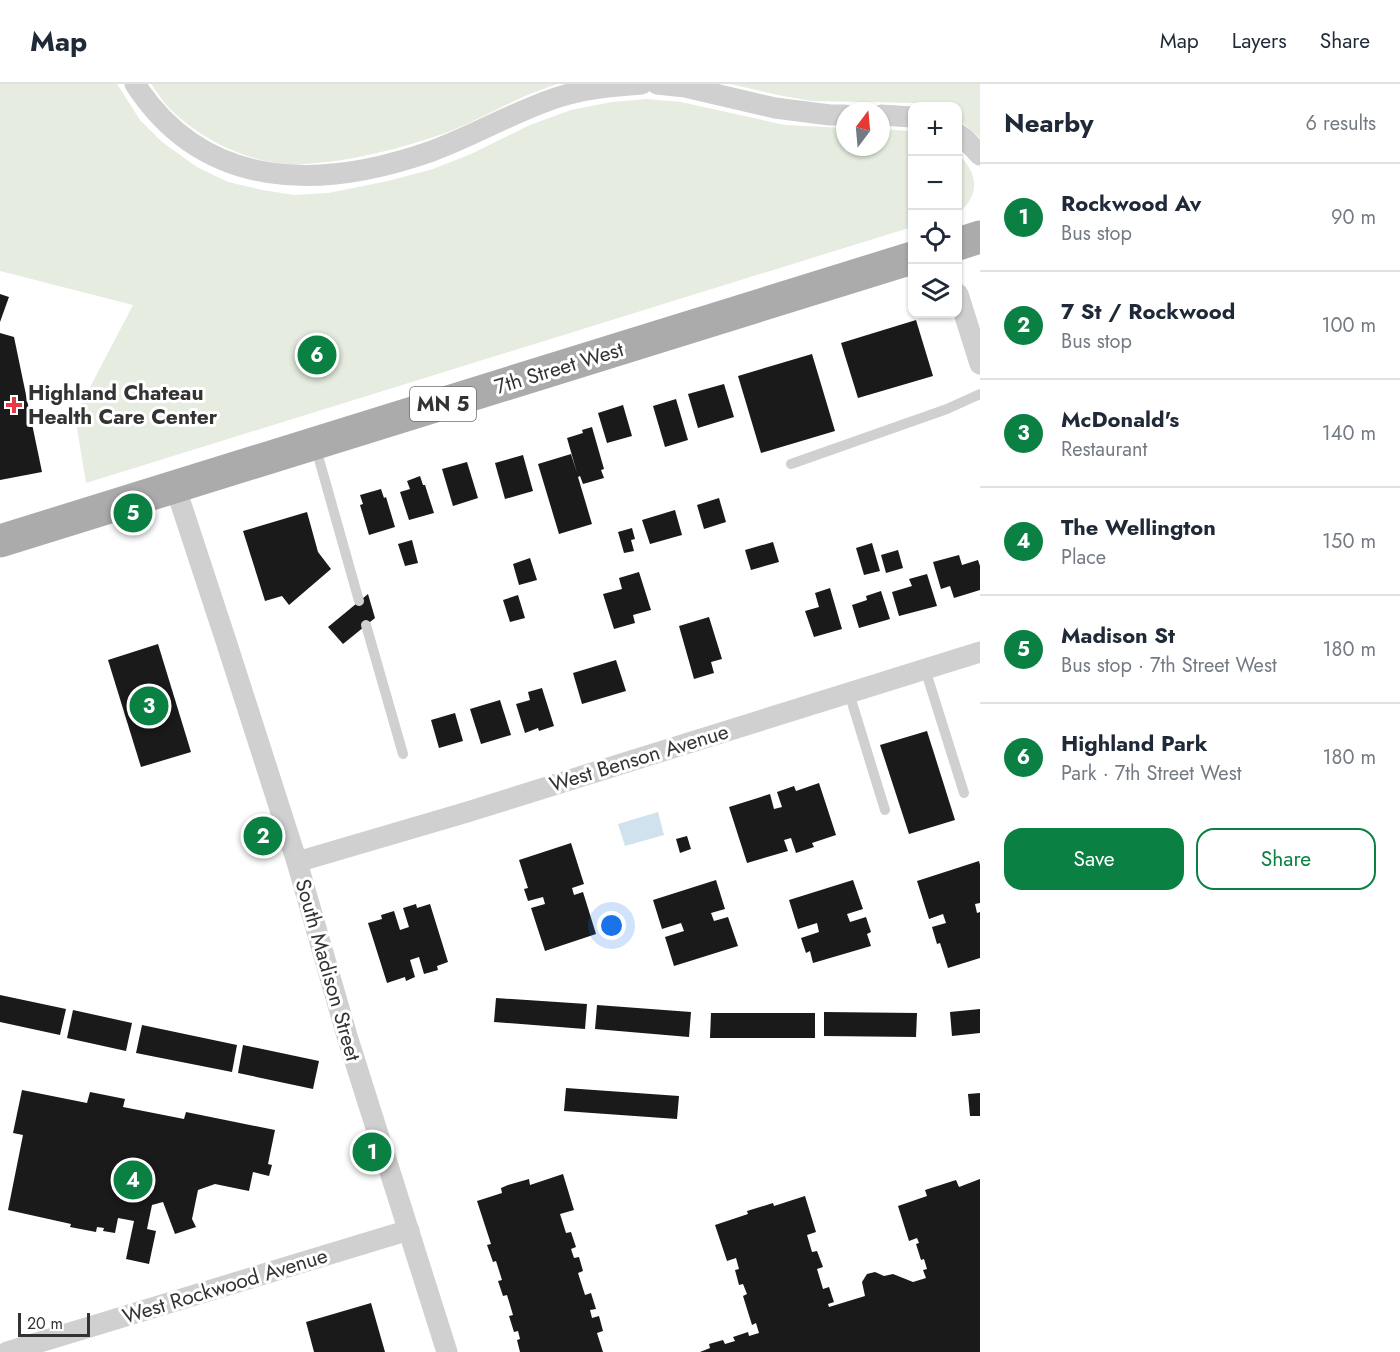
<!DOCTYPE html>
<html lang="en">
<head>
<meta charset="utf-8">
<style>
  :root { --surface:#fff; --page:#f2f2f3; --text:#1f2937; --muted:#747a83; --line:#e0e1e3; --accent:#0b8043 }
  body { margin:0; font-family:Jost,sans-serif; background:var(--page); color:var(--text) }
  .controls { position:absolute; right:18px; top:18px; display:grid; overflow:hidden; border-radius:12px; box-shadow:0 2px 4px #0004 }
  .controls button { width:54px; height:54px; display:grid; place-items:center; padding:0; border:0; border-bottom:2px solid var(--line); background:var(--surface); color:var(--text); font:30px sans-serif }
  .compass { position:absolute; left:836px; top:18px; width:54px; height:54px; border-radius:50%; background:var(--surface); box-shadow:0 2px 4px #0004; rotate:16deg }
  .scale { position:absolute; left:18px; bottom:15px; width:72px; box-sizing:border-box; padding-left:6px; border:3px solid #333; border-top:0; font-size:16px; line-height:21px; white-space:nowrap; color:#333; -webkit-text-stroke:4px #fff; paint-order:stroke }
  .you { position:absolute; left:612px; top:842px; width:21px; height:21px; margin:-15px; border:4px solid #fff; border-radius:50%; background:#1a73e8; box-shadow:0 0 0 9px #1a73e833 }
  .badge { display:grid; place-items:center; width:39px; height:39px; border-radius:50%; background:var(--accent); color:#fff; font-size:20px; font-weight:700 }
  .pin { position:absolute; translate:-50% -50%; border:3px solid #fff; box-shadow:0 2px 6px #0006 }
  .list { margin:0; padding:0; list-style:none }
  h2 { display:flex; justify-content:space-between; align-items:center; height:78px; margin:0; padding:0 24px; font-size:26px }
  h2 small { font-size:20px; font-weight:400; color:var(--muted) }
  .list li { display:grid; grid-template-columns:39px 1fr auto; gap:18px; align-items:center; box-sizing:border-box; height:108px; padding:0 24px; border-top:2px solid var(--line) }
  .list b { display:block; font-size:22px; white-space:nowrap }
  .list p { margin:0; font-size:20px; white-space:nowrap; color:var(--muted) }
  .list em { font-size:20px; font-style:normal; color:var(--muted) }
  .actions { display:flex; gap:12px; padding:18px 24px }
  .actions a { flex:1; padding:14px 0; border:2px solid var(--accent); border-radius:18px; text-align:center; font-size:21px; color:var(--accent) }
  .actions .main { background:var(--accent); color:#fff }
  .icon { flex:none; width:33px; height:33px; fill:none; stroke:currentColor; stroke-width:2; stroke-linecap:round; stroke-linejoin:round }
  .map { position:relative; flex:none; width:980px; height:1268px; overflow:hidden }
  header { display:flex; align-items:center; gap:36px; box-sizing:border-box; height:84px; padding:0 30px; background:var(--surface); border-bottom:2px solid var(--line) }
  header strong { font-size:28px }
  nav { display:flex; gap:33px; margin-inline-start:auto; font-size:21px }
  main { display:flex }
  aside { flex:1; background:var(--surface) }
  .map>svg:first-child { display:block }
</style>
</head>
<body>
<header>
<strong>Map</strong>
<nav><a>Map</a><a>Layers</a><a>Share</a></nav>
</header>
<main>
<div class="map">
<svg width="980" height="1268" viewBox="0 0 980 1268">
  <rect width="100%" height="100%" fill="#fff"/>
  <g fill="#e6ecdf">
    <polygon points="0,0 117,0 140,36 162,58 197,83 228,98 262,106 295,111 328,109 388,97 433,85 471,70 530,41 571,26 612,18 646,15 681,18 785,41 845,44 845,63 881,63 881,45 910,47 912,48 912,143 86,399 75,332 133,221 0,187"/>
    <path d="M151,0h406c-11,4 -23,8 -34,13 -25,11 -49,25 -75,35 -45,16 -98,30 -146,32 -46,3 -100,-23 -132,-55 -7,-7 -13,-17 -19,-25z"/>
    <polygon points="730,0 980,0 980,54 958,35 958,22 937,22 934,21 916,19 811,17 778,11"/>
    <path d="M958,70c21,20 22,42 0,59z"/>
  </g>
  <polygon fill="#cfe2ee" points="658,728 664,751 625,762 618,740"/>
  <g fill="#1a1a1a">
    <polygon points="0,210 9,213 0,238"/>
    <polygon points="916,236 933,292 858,314 841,259"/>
    <polygon points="0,249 14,253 42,388 0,396"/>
    <polygon points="812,270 835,347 761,369 738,292"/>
    <polygon points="724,300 734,333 698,344 688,310"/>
    <polygon points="676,315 688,356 665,363 653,322"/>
    <polygon points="623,321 632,352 607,359 598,329"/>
    <polygon points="592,343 604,385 601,386 604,394 583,400 580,392 578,393 592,440 559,450 538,380 571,370 577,389 567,354 583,349 582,346"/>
    <polygon points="523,371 533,407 505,415 495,379"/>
    <polygon points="467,378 478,414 453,422 442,385"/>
    <polygon points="420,392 423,401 425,401 434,429 409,436 400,408 410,405 407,397"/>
    <polygon points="381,405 384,414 386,413 395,443 369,451 360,421 363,420 360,411"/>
    <polygon points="719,414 726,438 704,445 697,421"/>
    <polygon points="675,426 682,451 650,460 642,436"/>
    <polygon points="307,428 318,468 331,485 289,521 282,512 265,517 243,447"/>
    <polygon points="632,444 635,455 631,456 634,467 624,469 618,448"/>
    <polygon points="412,456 418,479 405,482 398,460"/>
    <polygon points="773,458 779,478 751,486 745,466"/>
    <polygon points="872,459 880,487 864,491 856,464"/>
    <polygon points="898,466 903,484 886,489 881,471"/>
    <polygon points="959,471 962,481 978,476 980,482 980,506 954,514 950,502 941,505 933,478"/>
    <polygon points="530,474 537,496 519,501 513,480"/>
    <polygon points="639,488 651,526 633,531 635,539 614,545 603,510 622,505 619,494"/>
    <polygon points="927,490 937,522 899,532 892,508 912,502 909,495"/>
    <polygon points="830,504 842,545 814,553 805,527 819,523 815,509"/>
    <polygon points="881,507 890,535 859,544 852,521 867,516 866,512"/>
    <polygon points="368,510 375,534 343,560 328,543"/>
    <polygon points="518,511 525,534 510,538 503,516"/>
    <polygon points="709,533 722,575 711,578 714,589 694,595 679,542"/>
    <polygon points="158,560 191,668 141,683 108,576"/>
    <polygon points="616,576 626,607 582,620 573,589"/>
    <polygon points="542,604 554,642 539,647 538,644 525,649 516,620 530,616 528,608"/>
    <polygon points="500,616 511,651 481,660 470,625"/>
    <polygon points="455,629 463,657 439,664 431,636"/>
    <polygon points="927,647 955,736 909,750 880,661"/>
    <polygon points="819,699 836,751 812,759 814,763 796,769 791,754 784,756 788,767 747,779 729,723 770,710 774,725 782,723 777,708 794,702 796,707"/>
    <polygon points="687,752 691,765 680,769 676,755"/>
    <polygon points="571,759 584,800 572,804 574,811 583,808 596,850 545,867 531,824 545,820 543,813 528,817 524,805 528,804 519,776"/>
    <polygon points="979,777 980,781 980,819 975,820 977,829 980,828 980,874 948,884 940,859 937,860 932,843 946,839 943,830 929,835 917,797"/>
    <polygon points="716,796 725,825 711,829 714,837 728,833 738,862 674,882 665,853 684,847 681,839 662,845 653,816"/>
    <polygon points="853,796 863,825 847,830 850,838 866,833 871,848 867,850 871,862 813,879 810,867 806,869 801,854 819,848 817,839 798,845 789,816"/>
    <polygon points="416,820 417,824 430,820 448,878 437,882 438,886 424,890 419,873 410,876 415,893 406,897 405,893 387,899 368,839 382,835 381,831 394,827 400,846 409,843 403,824"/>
    <polygon points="0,911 66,925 60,951 0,938"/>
    <polygon points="496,914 587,920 585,945 494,938"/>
    <polygon points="597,921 691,928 689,953 595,945"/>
    <polygon points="980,925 980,949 952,952 950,928"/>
    <polygon points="73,926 132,939 126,967 67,954"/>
    <polygon points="824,928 917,929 916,953 824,952"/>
    <polygon points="711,929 815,929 815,954 710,954"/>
    <polygon points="142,941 237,961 232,988 136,969"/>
    <polygon points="243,961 319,977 313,1005 238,989"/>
    <polygon points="566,1004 679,1012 677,1035 564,1027"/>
    <polygon points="22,1006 87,1019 90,1008 125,1015 123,1023 184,1035 186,1028 275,1046 268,1080 272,1081 269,1092 253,1088 249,1107 215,1100 198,1106 192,1135 196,1143 175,1150 163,1118 152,1121 147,1145 156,1147 149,1180 126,1175 134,1137 118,1134 115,1149 103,1147 104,1144 97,1143 96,1148 70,1143 71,1140 8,1126 23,1051 13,1049"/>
    <polygon points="980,1009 980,1032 970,1032 968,1010"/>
    <polygon points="563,1090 574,1126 560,1130 566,1149 571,1148 576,1163 571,1165 574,1174 579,1173 583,1187 578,1189 585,1211 591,1209 596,1225 590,1226 592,1234 599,1232 603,1247 597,1249 603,1268 520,1268 517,1256 520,1255 518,1247 514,1248 509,1232 513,1231 507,1211 503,1212 498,1197 502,1196 496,1177 493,1178 487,1161 491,1160 477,1117 502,1109 501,1104 508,1101 529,1095 530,1101"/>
    <polygon points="980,1095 980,1268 700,1268 710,1264 709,1260 723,1256 725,1260 735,1257 733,1253 748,1248 749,1252 759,1249 756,1239 752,1241 743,1212 747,1210 743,1200 739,1201 735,1186 739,1185 736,1174 727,1177 715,1141 748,1130 747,1127 773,1119 774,1122 805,1112 816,1148 807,1151 812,1168 817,1167 823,1183 817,1185 823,1205 829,1203 834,1218 828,1220 829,1223 865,1212 862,1198 867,1190 875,1188 884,1192 893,1190 913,1198 926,1194 923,1186 927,1185 924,1175 921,1176 916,1160 919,1159 917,1154 909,1157 898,1122 927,1112 925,1106 956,1096 959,1103"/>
    <polygon points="371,1219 385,1268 314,1268 306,1238"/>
  </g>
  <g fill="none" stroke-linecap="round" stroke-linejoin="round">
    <g stroke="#d0d0d0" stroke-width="10">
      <polyline points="315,361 359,517"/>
      <polyline points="791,380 947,325 980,310"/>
      <polyline points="366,541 403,670"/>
      <polyline points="925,585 964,709"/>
      <polyline points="849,609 885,726"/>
    </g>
    <g stroke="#d0d0d0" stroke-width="21">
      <path d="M135,0c70,108 187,106 297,67 44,-16 84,-41 130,-55 26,-8 53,-10 80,-12"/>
      <polyline points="657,0 685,3 775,24 830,31 845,31"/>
      <polyline points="881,31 912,33"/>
      <polyline points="958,50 965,55 980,71"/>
      <polyline points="958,210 980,280"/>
      <polyline points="175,402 226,557 297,778 347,952 447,1268"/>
      <polyline points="297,778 464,729 980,568"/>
      <polyline points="7,1268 409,1146"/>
    </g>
    <g stroke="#ababab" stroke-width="33">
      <polyline points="958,160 980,153"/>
      <polyline points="0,457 912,174"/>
    </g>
  </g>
  <path fill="#e63946" stroke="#fff" stroke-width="2" d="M11 312h6v6h6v6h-6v6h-6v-6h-6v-6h6z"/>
  <g text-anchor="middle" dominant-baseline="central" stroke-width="6" stroke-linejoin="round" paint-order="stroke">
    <rect fill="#fff" stroke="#707070" stroke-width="1.5" x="410" y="303" width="66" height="34" rx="4.5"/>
    <g font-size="20" font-weight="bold" fill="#333">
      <text x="443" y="320">MN 5</text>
    </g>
    <g font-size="21" fill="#333" stroke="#fff">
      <text transform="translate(559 284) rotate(-17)">7th Street West</text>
      <text transform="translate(639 674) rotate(-17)">West Benson Avenue</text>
      <text transform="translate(328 886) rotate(74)">South Madison Street</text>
      <text transform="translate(225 1202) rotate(-17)">West Rockwood Avenue</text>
    </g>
    <g font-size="21" font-weight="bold" fill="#333" stroke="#fff" text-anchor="start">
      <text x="28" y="309">Highland Chateau<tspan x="28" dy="24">Health Care Center</tspan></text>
    </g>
  </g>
</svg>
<div class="controls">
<button>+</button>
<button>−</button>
<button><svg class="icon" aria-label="locate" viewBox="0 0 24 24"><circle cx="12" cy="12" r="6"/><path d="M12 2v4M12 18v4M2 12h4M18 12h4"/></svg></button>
<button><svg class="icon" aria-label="layers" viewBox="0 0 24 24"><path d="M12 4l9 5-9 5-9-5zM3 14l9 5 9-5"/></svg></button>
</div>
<svg class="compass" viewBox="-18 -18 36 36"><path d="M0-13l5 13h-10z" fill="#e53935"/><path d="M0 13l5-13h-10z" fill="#747a83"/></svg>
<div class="scale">20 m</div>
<div class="you"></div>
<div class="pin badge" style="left:372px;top:1068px">1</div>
<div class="pin badge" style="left:263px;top:752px">2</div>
<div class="pin badge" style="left:149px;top:622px">3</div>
<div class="pin badge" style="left:133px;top:1096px">4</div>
<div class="pin badge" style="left:133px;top:429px">5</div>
<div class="pin badge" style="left:317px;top:271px">6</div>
</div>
<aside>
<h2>Nearby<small>6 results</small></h2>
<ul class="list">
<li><span class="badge">1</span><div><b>Rockwood Av</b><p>Bus stop</p></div><em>90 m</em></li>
<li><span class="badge">2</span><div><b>7 St / Rockwood</b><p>Bus stop</p></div><em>100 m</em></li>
<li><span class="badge">3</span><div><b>McDonald's</b><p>Restaurant</p></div><em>140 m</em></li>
<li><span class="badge">4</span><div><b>The Wellington</b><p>Place</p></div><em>150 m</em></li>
<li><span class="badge">5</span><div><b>Madison St</b><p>Bus stop · 7th Street West</p></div><em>180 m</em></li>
<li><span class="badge">6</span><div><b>Highland Park</b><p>Park · 7th Street West</p></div><em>180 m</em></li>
</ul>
<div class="actions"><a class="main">Save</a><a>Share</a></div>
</aside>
</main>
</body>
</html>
